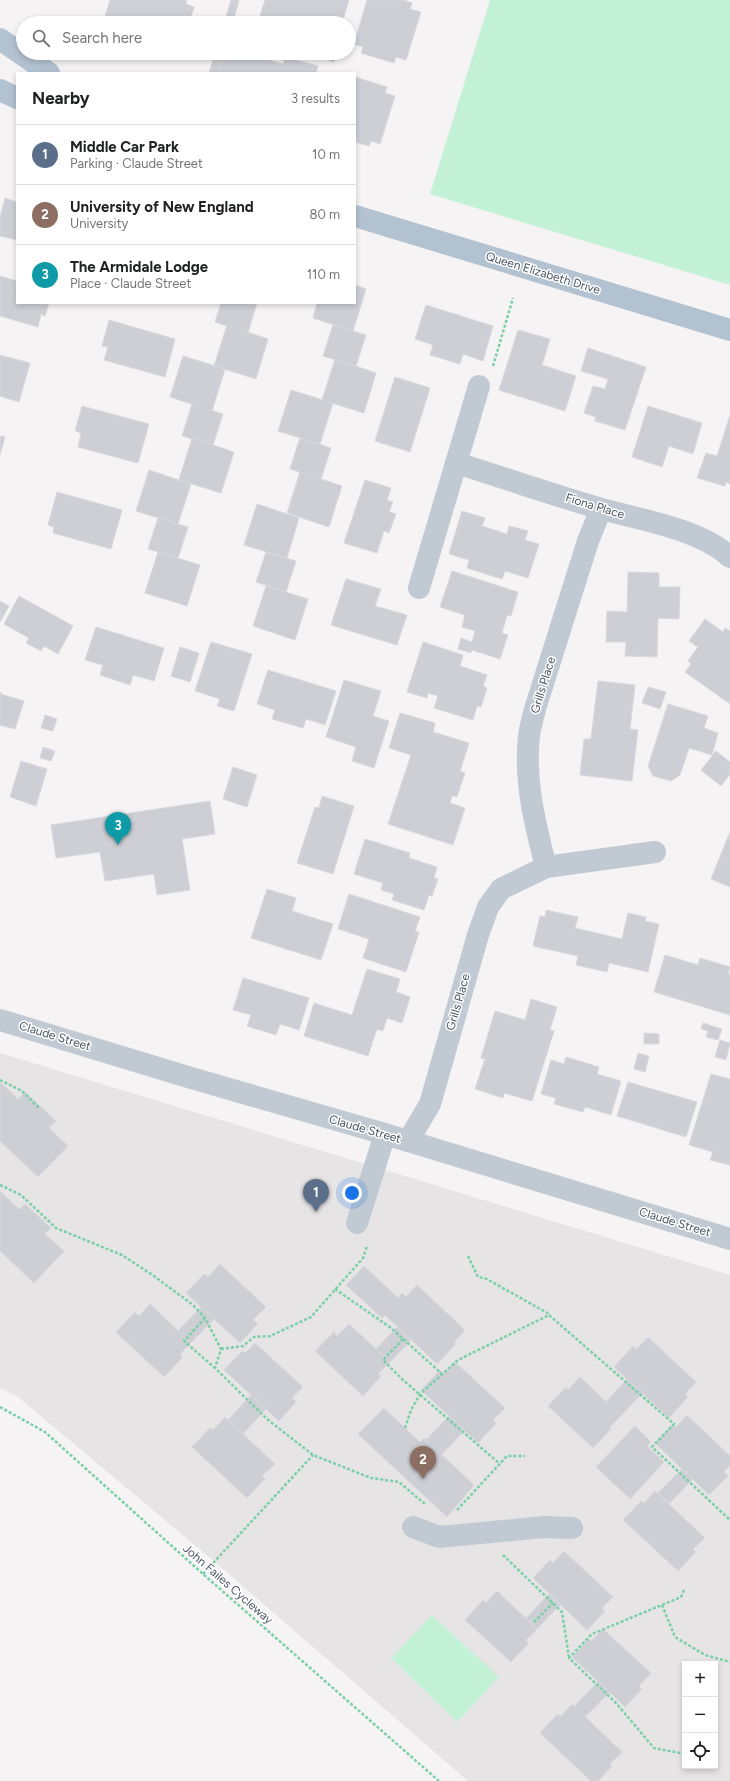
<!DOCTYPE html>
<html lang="en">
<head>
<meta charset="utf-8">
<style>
  :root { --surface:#fff; --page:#f2f2f2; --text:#202124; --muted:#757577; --line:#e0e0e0; --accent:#d93025 }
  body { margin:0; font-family:Figtree,sans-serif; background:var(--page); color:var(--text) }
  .controls { position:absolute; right:12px; bottom:12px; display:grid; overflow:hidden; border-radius:0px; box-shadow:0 2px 6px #0003 }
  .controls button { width:36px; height:36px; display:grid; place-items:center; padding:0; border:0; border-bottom:1px solid var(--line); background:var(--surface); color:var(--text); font:20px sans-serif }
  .you { position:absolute; left:352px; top:1193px; width:14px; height:14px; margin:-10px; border:3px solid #fff; border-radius:50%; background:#1a73e8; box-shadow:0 0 0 6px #1a73e833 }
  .badge { display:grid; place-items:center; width:26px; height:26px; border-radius:50%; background:var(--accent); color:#fff; font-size:13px; font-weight:700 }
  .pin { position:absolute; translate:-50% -33px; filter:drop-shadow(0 1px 2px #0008) }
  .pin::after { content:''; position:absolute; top:21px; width:14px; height:12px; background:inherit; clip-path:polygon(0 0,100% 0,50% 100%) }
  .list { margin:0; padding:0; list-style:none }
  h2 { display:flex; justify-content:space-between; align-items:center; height:52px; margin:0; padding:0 16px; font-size:17px }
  h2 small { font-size:13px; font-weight:400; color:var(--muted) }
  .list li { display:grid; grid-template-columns:26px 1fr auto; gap:12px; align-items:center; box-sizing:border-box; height:60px; padding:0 16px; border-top:1px solid var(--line) }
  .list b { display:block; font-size:15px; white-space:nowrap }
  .list p { margin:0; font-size:13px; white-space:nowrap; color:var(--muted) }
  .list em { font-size:13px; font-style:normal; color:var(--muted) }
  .icon { flex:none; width:22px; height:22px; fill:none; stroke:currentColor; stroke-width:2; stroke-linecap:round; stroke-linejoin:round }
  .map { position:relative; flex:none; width:730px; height:1781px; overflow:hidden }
  .search { position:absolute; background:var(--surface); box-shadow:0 2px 6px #0003; left:16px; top:16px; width:340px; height:44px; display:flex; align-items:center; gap:10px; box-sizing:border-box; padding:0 14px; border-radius:22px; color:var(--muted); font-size:15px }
  .panel { position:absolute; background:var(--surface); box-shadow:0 2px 6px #0003; left:16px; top:72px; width:340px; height:232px; border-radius:0px }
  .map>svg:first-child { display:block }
</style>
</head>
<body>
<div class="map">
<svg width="730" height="1781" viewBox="0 0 730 1781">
  <rect width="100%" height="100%" fill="#f5f3f3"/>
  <path fill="#e6e4e5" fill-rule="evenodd" d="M0,1053l730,222v506h-262l-253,-219 -197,-165 -18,-9zM685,1664h30v102h-30z"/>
  <g fill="#c3f1d5">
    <polygon points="490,0 730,0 730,285 430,194"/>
    <polygon points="432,1615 499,1677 457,1722 391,1658"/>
  </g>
  <g fill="#cdcfd5" stroke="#d7d9de">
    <polygon points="110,0 186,0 186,4 194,7 189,23 103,23"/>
    <polygon points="231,0 239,0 233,23 224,23"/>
    <polygon points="265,0 349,0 342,23 268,23 270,19 260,16"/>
    <polygon points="367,0 404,0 412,3 410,9 421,12 406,60 396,57 394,63 361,53 363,47 354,44"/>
    <polygon points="153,53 171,53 169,58"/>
    <polygon points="215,53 224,53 218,73 209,73"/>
    <polygon points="224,53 268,53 266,59 283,64 285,57 318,66 316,73 218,73"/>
    <polygon points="305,53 334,53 337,54 334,62"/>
    <polygon points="355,77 387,87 385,93 395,96 380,144 371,141 369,146 355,142"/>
    <polygon points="5,198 17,202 17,240 0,236 0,217"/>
    <polygon points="0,276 17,281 17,303 49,303 45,316 41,314 38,327 0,316"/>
    <polygon points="355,285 366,289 353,331 313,318 317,303 355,303"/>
    <polygon points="221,303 257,303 248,333 215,322"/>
    <polygon points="426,305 493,326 483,361 463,354 460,364 430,355 433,345 415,339"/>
    <polygon points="109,320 175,339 165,377 104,360 108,347 102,346"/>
    <polygon points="227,325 268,339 256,379 214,366"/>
    <polygon points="333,325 366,335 356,366 323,356"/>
    <polygon points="518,330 550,339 542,365 576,376 565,411 499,390"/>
    <polygon points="588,348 646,367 625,430 595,421 596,417 584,413 593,386 605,389 608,379 581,371"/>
    <polygon points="0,355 30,363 19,402 0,396"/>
    <polygon points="183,356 225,369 212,411 170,397"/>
    <polygon points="335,359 376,373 364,413 322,400"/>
    <polygon points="395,377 430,388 410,452 375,441"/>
    <polygon points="291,390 333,403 320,444 278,431"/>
    <polygon points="192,404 223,414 213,445 182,436"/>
    <polygon points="82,406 149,424 138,463 78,447 81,433 75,431"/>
    <polygon points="648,406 702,423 693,454 669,446 662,467 632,457"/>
    <polygon points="730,415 730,484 726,482 725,486 697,478 706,453 717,456"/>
    <polygon points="0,436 5,437 0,455"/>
    <polygon points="192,438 234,452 221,493 179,480"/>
    <polygon points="300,438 331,448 321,479 290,469"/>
    <polygon points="149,470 191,484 178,524 136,511"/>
    <polygon points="300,472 342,486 329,527 287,513"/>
    <polygon points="365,480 391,488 387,500 393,502 389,512 396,514 389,533 384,531 377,553 344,543"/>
    <polygon points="57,492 122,510 111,549 53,533 54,527 48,525"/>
    <polygon points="257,504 299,518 287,558 244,545"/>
    <polygon points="462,511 485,518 482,526 507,534 509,526 528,531 525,540 539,544 528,578 505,571 502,579 467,568 469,560 449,554"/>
    <polygon points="158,518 188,527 178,558 148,549"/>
    <polygon points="158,552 200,565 187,606 145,593"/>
    <polygon points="266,552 296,561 286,592 256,582"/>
    <polygon points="452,571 518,592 511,616 507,615 502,633 508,635 500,659 472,650 471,653 458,649 461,638 472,642 475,631 462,627 465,615 440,607"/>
    <polygon points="628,572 659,573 659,587 680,587 679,619 658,618 657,657 625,656 626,642 606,642 607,611 627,612"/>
    <polygon points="346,579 381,589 375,606 407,615 397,645 331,625"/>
    <polygon points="266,586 308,599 295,640 253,626"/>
    <polygon points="19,596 73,626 58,654 44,646 41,651 26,643 29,638 4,624"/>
    <polygon points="0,601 9,606 0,622"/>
    <polygon points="705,619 723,632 725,628 730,631 730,704 685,672 691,664 688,661 698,647 689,641"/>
    <polygon points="96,627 164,648 154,681 133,675 130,685 100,675 103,665 85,660"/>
    <polygon points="211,642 252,654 234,711 217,706 220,699 195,691"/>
    <polygon points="423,642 463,655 460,666 487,675 483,686 487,688 481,707 477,706 473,720 434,708 438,696 428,693 427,698 407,692"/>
    <polygon points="180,647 199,653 190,682 171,676"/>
    <polygon points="268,670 336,691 325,725 306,719 303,728 272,719 275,710 257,704"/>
    <polygon points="344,680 381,691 373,716 389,721 374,768 352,761 356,747 326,737"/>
    <polygon points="598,681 635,685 630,729 638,730 632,781 580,775 584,739 591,739"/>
    <polygon points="648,687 666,692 660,709 642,703"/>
    <polygon points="0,692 1,692 1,694 24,701 15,729 0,725"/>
    <polygon points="668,704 708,716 704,728 718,733 712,755 689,748 680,775 671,781 653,776 648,766"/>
    <polygon points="400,713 435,723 433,732 469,743 460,771 465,773 457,797 452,796 450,803 465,808 453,845 388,824 411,755 389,748"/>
    <polygon points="45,715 57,719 53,731 41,728"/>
    <polygon points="43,747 55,751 51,761 40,758"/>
    <polygon points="716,751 730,762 730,774 721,786 701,770"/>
    <polygon points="21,761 47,769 36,806 10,797"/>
    <polygon points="233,767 257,775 247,807 223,799"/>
    <polygon points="322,796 354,806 333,874 297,863 315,807 319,808"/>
    <polygon points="210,801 215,834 182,839 190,890 157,895 154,874 105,881 100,852 56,858 51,825"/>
    <polygon points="730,832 730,887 711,879"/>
    <polygon points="365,839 410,853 409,858 437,867 434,878 438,879 432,896 429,895 424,910 392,900 394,894 381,890 383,883 354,874"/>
    <polygon points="267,889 296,898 292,911 333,924 321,960 251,938"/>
    <polygon points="349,894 420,917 415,931 419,932 406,972 363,958 369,939 338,929"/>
    <polygon points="546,910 578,917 575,928 622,939 628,913 646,917 645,921 659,924 648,972 609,963 607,972 576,965 578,956 533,946 540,916 545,917"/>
    <polygon points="665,955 698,965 700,958 730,967 728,974 730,974 730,1015 654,992"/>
    <polygon points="367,969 400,979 396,992 410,997 402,1023 387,1018 383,1031 377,1029 368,1056 304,1036 314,1003 352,1015"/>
    <polygon points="243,978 309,998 299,1030 280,1024 276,1035 247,1026 251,1015 233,1010"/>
    <polygon points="531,999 557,1007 550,1030 554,1031 532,1101 504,1093 503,1098 475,1089 485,1059 481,1058 495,1011 525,1020"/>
    <polygon points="703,1023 722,1029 718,1040 706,1037 708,1031 701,1029"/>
    <polygon points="644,1033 659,1034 659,1044 644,1044"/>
    <polygon points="720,1040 730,1043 726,1060 715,1057"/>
    <polygon points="638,1053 649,1056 645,1072 634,1069"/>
    <polygon points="566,1057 599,1067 597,1074 621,1081 611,1115 585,1107 583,1112 554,1104 556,1098 541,1094 551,1060 564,1064"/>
    <polygon points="711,1074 730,1079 730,1165 710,1160 713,1152 689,1145"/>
    <polygon points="0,1082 18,1099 25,1092 56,1121 49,1128 68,1146 38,1177 0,1141"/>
    <polygon points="628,1082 697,1102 686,1137 617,1116"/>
    <polygon points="0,1191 19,1209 25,1204 51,1228 45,1234 64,1251 34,1283 0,1251"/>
    <polygon points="220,1264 266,1307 253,1320 258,1324 240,1343 186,1293 204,1274 208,1277"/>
    <polygon points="364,1266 398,1298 402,1293 406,1297 417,1285 465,1330 454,1342 456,1344 437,1364 385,1315 382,1318 346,1285"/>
    <polygon points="150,1304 191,1343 180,1354 183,1357 164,1377 116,1332 135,1312 139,1316"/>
    <polygon points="201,1307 214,1319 191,1343 178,1331"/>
    <polygon points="349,1324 390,1362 378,1374 381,1376 363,1396 315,1351 334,1332 337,1336"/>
    <polygon points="397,1327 411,1340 390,1362 376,1349"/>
    <polygon points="648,1337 696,1382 685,1394 688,1397 669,1418 614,1367 633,1346 637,1349"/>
    <polygon points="255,1343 303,1387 292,1398 296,1402 279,1421 224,1370 242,1351 245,1353"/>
    <polygon points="455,1362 505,1408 493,1420 496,1423 478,1443 421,1390 440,1370 444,1374"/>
    <polygon points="580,1377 621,1416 609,1428 611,1429 593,1448 548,1406 566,1387 568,1390"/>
    <polygon points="627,1379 642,1393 621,1416 606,1402"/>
    <polygon points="251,1395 266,1409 243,1434 228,1420"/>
    <polygon points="384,1408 420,1442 424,1438 474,1485 447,1517 358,1434"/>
    <polygon points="687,1415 730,1456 730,1465 724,1472 728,1476 709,1495 655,1443 673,1424 676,1427"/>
    <polygon points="449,1416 465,1430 441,1455 426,1440"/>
    <polygon points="225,1417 275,1464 262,1476 265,1479 247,1498 192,1447 210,1428 213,1430"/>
    <polygon points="635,1426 651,1442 647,1446 664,1462 630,1499 596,1467"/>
    <polygon points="682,1469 693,1479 669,1504 658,1493"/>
    <polygon points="655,1491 705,1538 693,1549 696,1552 678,1571 623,1520 641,1501 644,1503"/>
    <polygon points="564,1551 613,1597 602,1608 605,1611 587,1630 533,1578 550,1560 553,1563"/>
    <polygon points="497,1591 537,1629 526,1640 529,1643 511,1662 465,1620 483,1600 486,1603"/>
    <polygon points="549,1594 560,1605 537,1629 526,1618"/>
    <polygon points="603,1629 651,1673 639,1686 642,1689 625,1707 572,1657 589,1639 591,1641"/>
    <polygon points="598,1681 610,1692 585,1717 574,1707"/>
    <polygon points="572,1704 622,1752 610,1764 612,1766 598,1781 591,1781 540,1733 558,1714 560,1717"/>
  </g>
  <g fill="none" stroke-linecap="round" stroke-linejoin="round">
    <g stroke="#7ad0a6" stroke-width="2.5" stroke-dasharray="3 2" stroke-linecap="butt">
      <polyline points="493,366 513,298"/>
      <polyline points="0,1080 22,1091 40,1109"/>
      <polyline points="0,1185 21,1195 56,1228 122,1255 154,1276 193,1305 205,1318 221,1349 215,1368 267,1419 313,1455 371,1478 399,1482 425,1504"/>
      <polyline points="468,1256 478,1277 487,1279 549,1314"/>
      <polyline points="335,1289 391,1328 442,1374"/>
      <polyline points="205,1318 184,1341 215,1368"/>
      <polyline points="403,1339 383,1360 403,1380 500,1464"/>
      <polyline points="221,1349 243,1346 254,1337 270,1336 311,1317 363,1258 367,1246"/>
      <polyline points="0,1407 45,1432 203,1574 439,1781"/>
      <polyline points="405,1428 411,1410 420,1394 458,1360 549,1315 674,1424 652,1447 730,1520"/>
      <polyline points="457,1510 507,1456 525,1456"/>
      <polyline points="503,1555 562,1612 569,1657"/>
      <polyline points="203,1574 313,1455"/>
      <polyline points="684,1590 681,1597 592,1634 569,1658 616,1703 654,1748 685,1754"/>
      <polyline points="662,1605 675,1637 705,1655 730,1662"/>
      <polyline points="534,1622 553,1603"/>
    </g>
    <g stroke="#c1cad2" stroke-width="22">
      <path d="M456,463c49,15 97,32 146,46 39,11 98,20 128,48"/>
      <polyline points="419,588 479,386"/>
      <polyline points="546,867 655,852"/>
      <polyline points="0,1020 188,1077 385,1134 730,1239"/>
      <path d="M408,1141l22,-37 48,-169 10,-28 13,-18 45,-22c-11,-43 -22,-86 -17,-131 1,-9 4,-18 6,-27l53,-168 13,-32"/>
      <polyline points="357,1223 385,1134"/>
      <polyline points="413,1527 439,1537 544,1527 572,1528"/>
    </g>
    <g stroke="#b3c2d1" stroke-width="22">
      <polyline points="0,39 49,73"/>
      <polyline points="0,90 17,98"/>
      <polyline points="355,216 730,330"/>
    </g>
  </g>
  <g text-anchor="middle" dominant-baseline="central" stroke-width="3" stroke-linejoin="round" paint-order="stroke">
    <g font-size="12" fill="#4a5661" stroke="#fff">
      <text transform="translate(543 273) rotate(17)">Queen Elizabeth Drive</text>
      <text transform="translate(595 506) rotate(17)">Fiona Place</text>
      <text transform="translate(543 685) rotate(-73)">Grills Place</text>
      <text transform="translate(458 1002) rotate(-74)">Grills Place</text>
      <text transform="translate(55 1036) rotate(17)">Claude Street</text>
      <text transform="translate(365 1129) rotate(16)">Claude Street</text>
      <text transform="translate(675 1222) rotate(17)">Claude Street</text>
      <text transform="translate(228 1584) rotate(41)">John Failes Cycleway</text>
    </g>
  </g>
</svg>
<div class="controls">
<button>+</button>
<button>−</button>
<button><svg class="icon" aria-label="locate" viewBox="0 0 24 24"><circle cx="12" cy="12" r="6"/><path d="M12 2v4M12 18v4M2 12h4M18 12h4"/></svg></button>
</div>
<div class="you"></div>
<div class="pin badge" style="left:316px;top:1212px;background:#5c6f8a">1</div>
<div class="pin badge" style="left:423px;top:1479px;background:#8d6e63">2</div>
<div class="pin badge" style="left:118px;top:845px;background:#0f9aa8">3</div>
<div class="search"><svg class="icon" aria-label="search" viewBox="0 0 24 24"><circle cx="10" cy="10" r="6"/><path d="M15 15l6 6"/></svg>Search here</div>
<section class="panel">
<h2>Nearby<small>3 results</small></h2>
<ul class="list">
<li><span class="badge" style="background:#5c6f8a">1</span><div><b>Middle Car Park</b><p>Parking · Claude Street</p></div><em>10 m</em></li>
<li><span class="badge" style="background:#8d6e63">2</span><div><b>University of New England</b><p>University</p></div><em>80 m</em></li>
<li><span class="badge" style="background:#0f9aa8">3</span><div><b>The Armidale Lodge</b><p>Place · Claude Street</p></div><em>110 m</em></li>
</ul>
</section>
</div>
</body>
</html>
